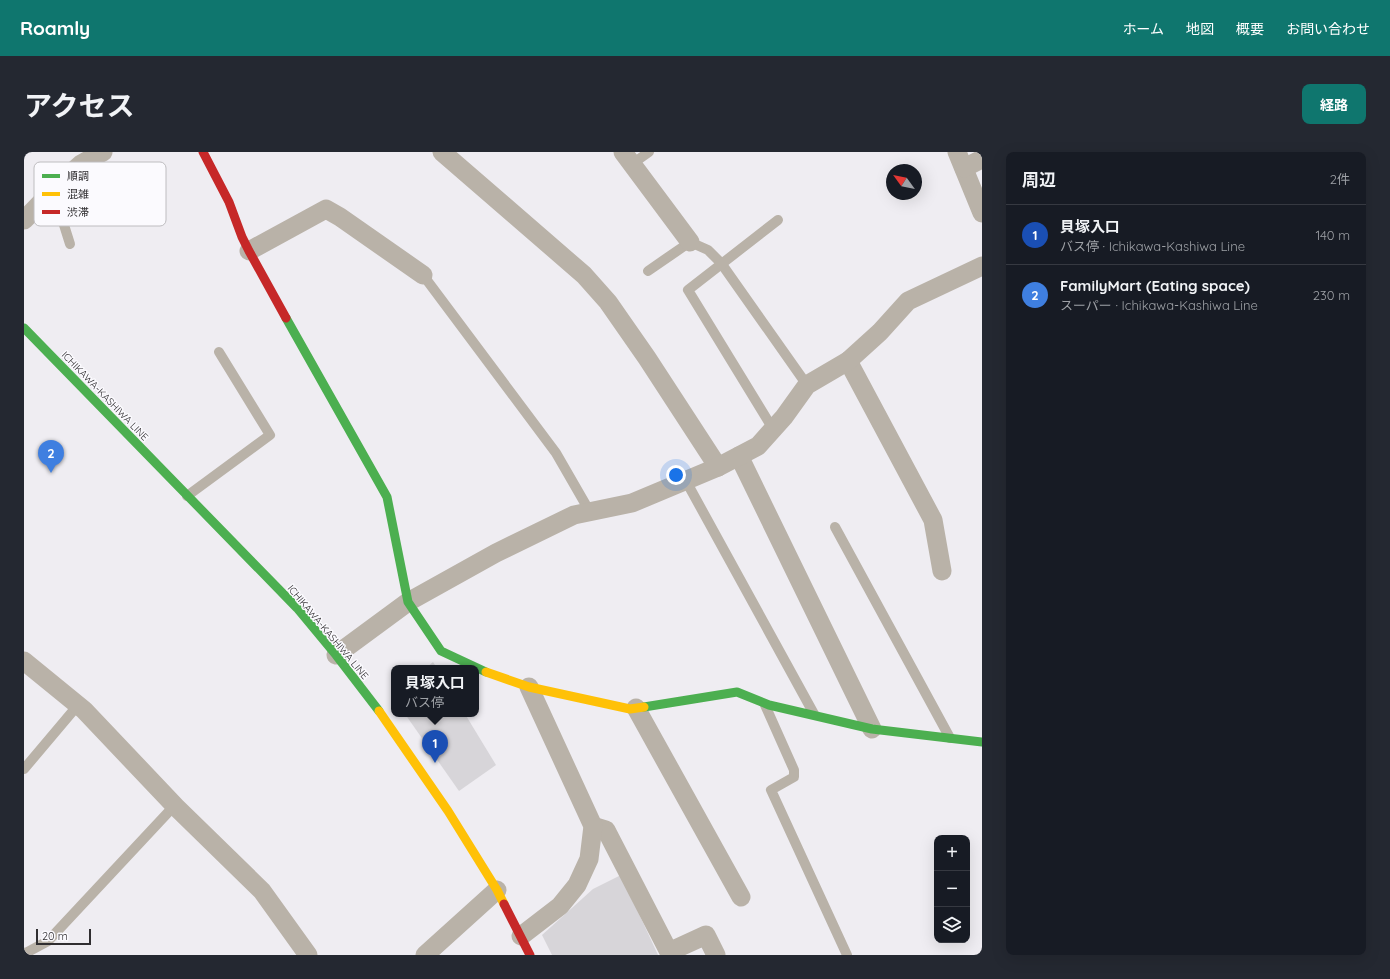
<!DOCTYPE html>
<html lang="ja">
<head>
<meta charset="utf-8">
<style>
  :root { --surface:#171b24; --page:#242831; --text:#f1f3f6; --muted:#9ea1a6; --line:#363941; --accent:#0f766e }
  body { margin:0; font-family:Quicksand,"Noto Sans JP",sans-serif; background:var(--page); color:var(--text) }
  .controls { position:absolute; right:12px; bottom:12px; display:grid; overflow:hidden; border-radius:8px; box-shadow:0 4px 16px #0002 }
  .controls button { width:36px; height:36px; display:grid; place-items:center; padding:0; border:0; border-bottom:1px solid var(--line); background:var(--surface); color:var(--text); font:20px sans-serif }
  .compass { position:absolute; left:862px; top:12px; width:36px; height:36px; border-radius:50%; background:var(--surface); box-shadow:0 4px 16px #0002; rotate:303deg }
  .scale { position:absolute; left:12px; bottom:10px; width:55px; box-sizing:border-box; padding-left:4px; border:2px solid #302e31; border-top:0; font-size:11px; line-height:14px; white-space:nowrap; color:#302e31; -webkit-text-stroke:3px #fbfafe; paint-order:stroke }
  .you { position:absolute; left:652px; top:323px; width:14px; height:14px; margin:-10px; border:3px solid #fff; border-radius:50%; background:#1a73e8; box-shadow:0 0 0 6px #1a73e833 }
  .badge { display:grid; place-items:center; width:26px; height:26px; border-radius:50%; background:var(--accent); color:#fff; font-size:13px; font-weight:700 }
  .pin { position:absolute; translate:-50% -33px; filter:drop-shadow(0 1px 2px #0008) }
  .pin::after { content:''; position:absolute; top:21px; width:14px; height:12px; background:inherit; clip-path:polygon(0 0,100% 0,50% 100%) }
  .popup { position:absolute; left:367px; top:513px; width:88px; height:52px; box-sizing:border-box; display:grid; place-content:center; border-radius:8px; background:var(--surface); filter:drop-shadow(0 1px 3px #0005); font-size:13px; white-space:nowrap; color:var(--muted) }
  .popup b { font-size:15px; color:var(--text) }
  .popup::after { content:''; position:absolute; left:50%; top:100%; margin-left:-8px; border:8px solid transparent; border-top-color:var(--surface) }
  .list { margin:0; padding:0; list-style:none }
  h2 { display:flex; justify-content:space-between; align-items:center; height:52px; margin:0; padding:0 16px; font-size:17px }
  h2 small { font-size:13px; font-weight:400; color:var(--muted) }
  .list li { display:grid; grid-template-columns:26px 1fr auto; gap:12px; align-items:center; box-sizing:border-box; height:60px; padding:0 16px; border-top:1px solid var(--line) }
  .list b { display:block; font-size:15px; white-space:nowrap }
  .list p { margin:0; font-size:13px; white-space:nowrap; color:var(--muted) }
  .list em { font-size:13px; font-style:normal; color:var(--muted) }
  .icon { flex:none; width:22px; height:22px; fill:none; stroke:currentColor; stroke-width:2; stroke-linecap:round; stroke-linejoin:round }
  .map { position:relative; flex:none; width:958px; height:803px; overflow:hidden; border-radius:8px }
  header { display:flex; align-items:center; gap:24px; box-sizing:border-box; height:56px; padding:0 20px; background:var(--accent); color:#fff }
  header strong { font-size:19px }
  nav { display:flex; gap:22px; margin-inline-start:auto; font-size:14px }
  .intro { display:flex; align-items:center; justify-content:space-between; box-sizing:border-box; height:96px; padding:0 24px }
  h1 { margin:0; font-size:28px }
  .button { padding:10px 18px; border-radius:8px; background:var(--accent); color:#fff; font-size:14px; font-weight:700 }
  main { display:flex; gap:24px; padding:0 24px }
  aside { flex:1; background:var(--surface); border-radius:8px; box-shadow:0 4px 16px #0002 }
  .map>svg:first-child { display:block }
</style>
</head>
<body>
<header>
<strong>Roamly</strong>
<nav><a>ホーム</a><a>地図</a><a>概要</a><a>お問い合わせ</a></nav>
</header>
<div class="intro"><h1>アクセス</h1><a class="button">経路</a></div>
<main>
<div class="map">
<svg width="958" height="803" viewBox="0 0 958 803">
  <rect width="100%" height="100%" fill="#efedf2"/>
  <g fill="#d7d5d9">
    <polygon points="409,510 413,516 402,516"/>
    <polygon points="381,562 441,562 472,613 435,639"/>
    <polygon points="597,723 634,803 528,803 518,783 569,737"/>
  </g>
  <g fill="none" stroke-linecap="round" stroke-linejoin="round">
    <g stroke="#b9b2a8" stroke-width="10">
      <polyline points="608,12 625,0"/>
      <polyline points="29,38 46,92"/>
      <polyline points="624,119 666,90 684,98 697,111 783,233"/>
      <polyline points="399,123 532,301 566,360"/>
      <polyline points="749,277 664,138 754,68"/>
      <polyline points="662,329 790,562"/>
      <polyline points="163,344 246,283 195,200"/>
      <polyline points="811,375 926,586"/>
      <polyline points="741,553 770,618 770,625 747,638 823,803"/>
      <polyline points="0,617 54,553"/>
      <polyline points="0,802 24,789 151,653"/>
    </g>
    <g stroke="#b9b2a8" stroke-width="19">
      <polyline points="418,0 560,123 584,150 623,206 694,315"/>
      <polyline points="599,0 666,90"/>
      <polyline points="933,0 958,61"/>
      <polyline points="940,16 958,7"/>
      <polyline points="0,68 38,29 57,12 79,0"/>
      <polyline points="225,99 302,57 316,65 399,123"/>
      <polyline points="824,209 909,368 918,419"/>
      <polyline points="715,304 848,577"/>
      <polyline points="312,503 384,450 472,401 550,363 608,351 694,315 734,294 760,265 783,233 824,209 856,180 884,149 958,114"/>
      <polyline points="0,509 60,558 152,655 238,739 284,803"/>
      <polyline points="612,556 717,745"/>
      <polyline points="569,674 582,678 645,800 682,783 692,803"/>
      <polyline points="497,784 536,754 553,733 565,707 569,674 505,535"/>
      <polyline points="401,803 473,738"/>
    </g>
    <g stroke="#4caf50" stroke-width="9">
      <polyline points="262,166 363,345 384,450 417,499 462,520"/>
      <polyline points="0,176 273,456 312,503 355,559"/>
      <polyline points="620,555 713,540 745,553 848,577 958,590"/>
    </g>
    <g stroke="#ffc107" stroke-width="9">
      <polyline points="462,520 505,535 606,557 620,555"/>
      <polyline points="355,559 424,659 473,738 480,752"/>
    </g>
    <g stroke="#c62828" stroke-width="9">
      <polyline points="179,0 205,50 218,85 225,99 262,166"/>
      <polyline points="480,752 506,803"/>
    </g>
  </g>
  <g text-anchor="middle" dominant-baseline="central" stroke-width="3" stroke-linejoin="round" paint-order="stroke">
    <g font-size="10" fill="#302e31" stroke="#fbfafe">
      <text transform="translate(81 244) rotate(46)">ICHIKAWA-KASHIWA LINE</text>
      <text transform="translate(304 480) rotate(50)">ICHIKAWA-KASHIWA LINE</text>
    </g>
  </g>
  <rect x="10" y="10" width="132" height="64" rx="6" fill="#fbfafe" stroke="#bebdc0" stroke-width="1"/>
  <rect x="18" y="22" width="18" height="4" fill="#4caf50"/>
  <rect x="18" y="40" width="18" height="4" fill="#ffc107"/>
  <rect x="18" y="58" width="18" height="4" fill="#c62828"/>
  <g font-size="11" fill="#302e31">
    <text x="43" y="28">順調</text>
    <text x="43" y="46">混雑</text>
    <text x="43" y="64">渋滞</text>
  </g>
</svg>
<div class="controls">
<button>+</button>
<button>−</button>
<button><svg class="icon" aria-label="layers" viewBox="0 0 24 24"><path d="M12 4l9 5-9 5-9-5zM3 14l9 5 9-5"/></svg></button>
</div>
<svg class="compass" viewBox="-18 -18 36 36"><path d="M0-13l5 13h-10z" fill="#e53935"/><path d="M0 13l5-13h-10z" fill="#9ea1a6"/></svg>
<div class="scale">20 m</div>
<div class="you"></div>
<div class="pin badge" style="left:411px;top:611px;background:#1a4fb4">1</div>
<div class="popup"><b>貝塚入口</b>バス停</div>
<div class="pin badge" style="left:27px;top:321px;background:#3f7fe0">2</div>
</div>
<aside>
<h2>周辺<small>2件</small></h2>
<ul class="list">
<li><span class="badge" style="background:#1a4fb4">1</span><div><b>貝塚入口</b><p>バス停 · Ichikawa-Kashiwa Line</p></div><em>140 m</em></li>
<li><span class="badge" style="background:#3f7fe0">2</span><div><b>FamilyMart (Eating space)</b><p>スーパー · Ichikawa-Kashiwa Line</p></div><em>230 m</em></li>
</ul>
</aside>
</main>
</body>
</html>
